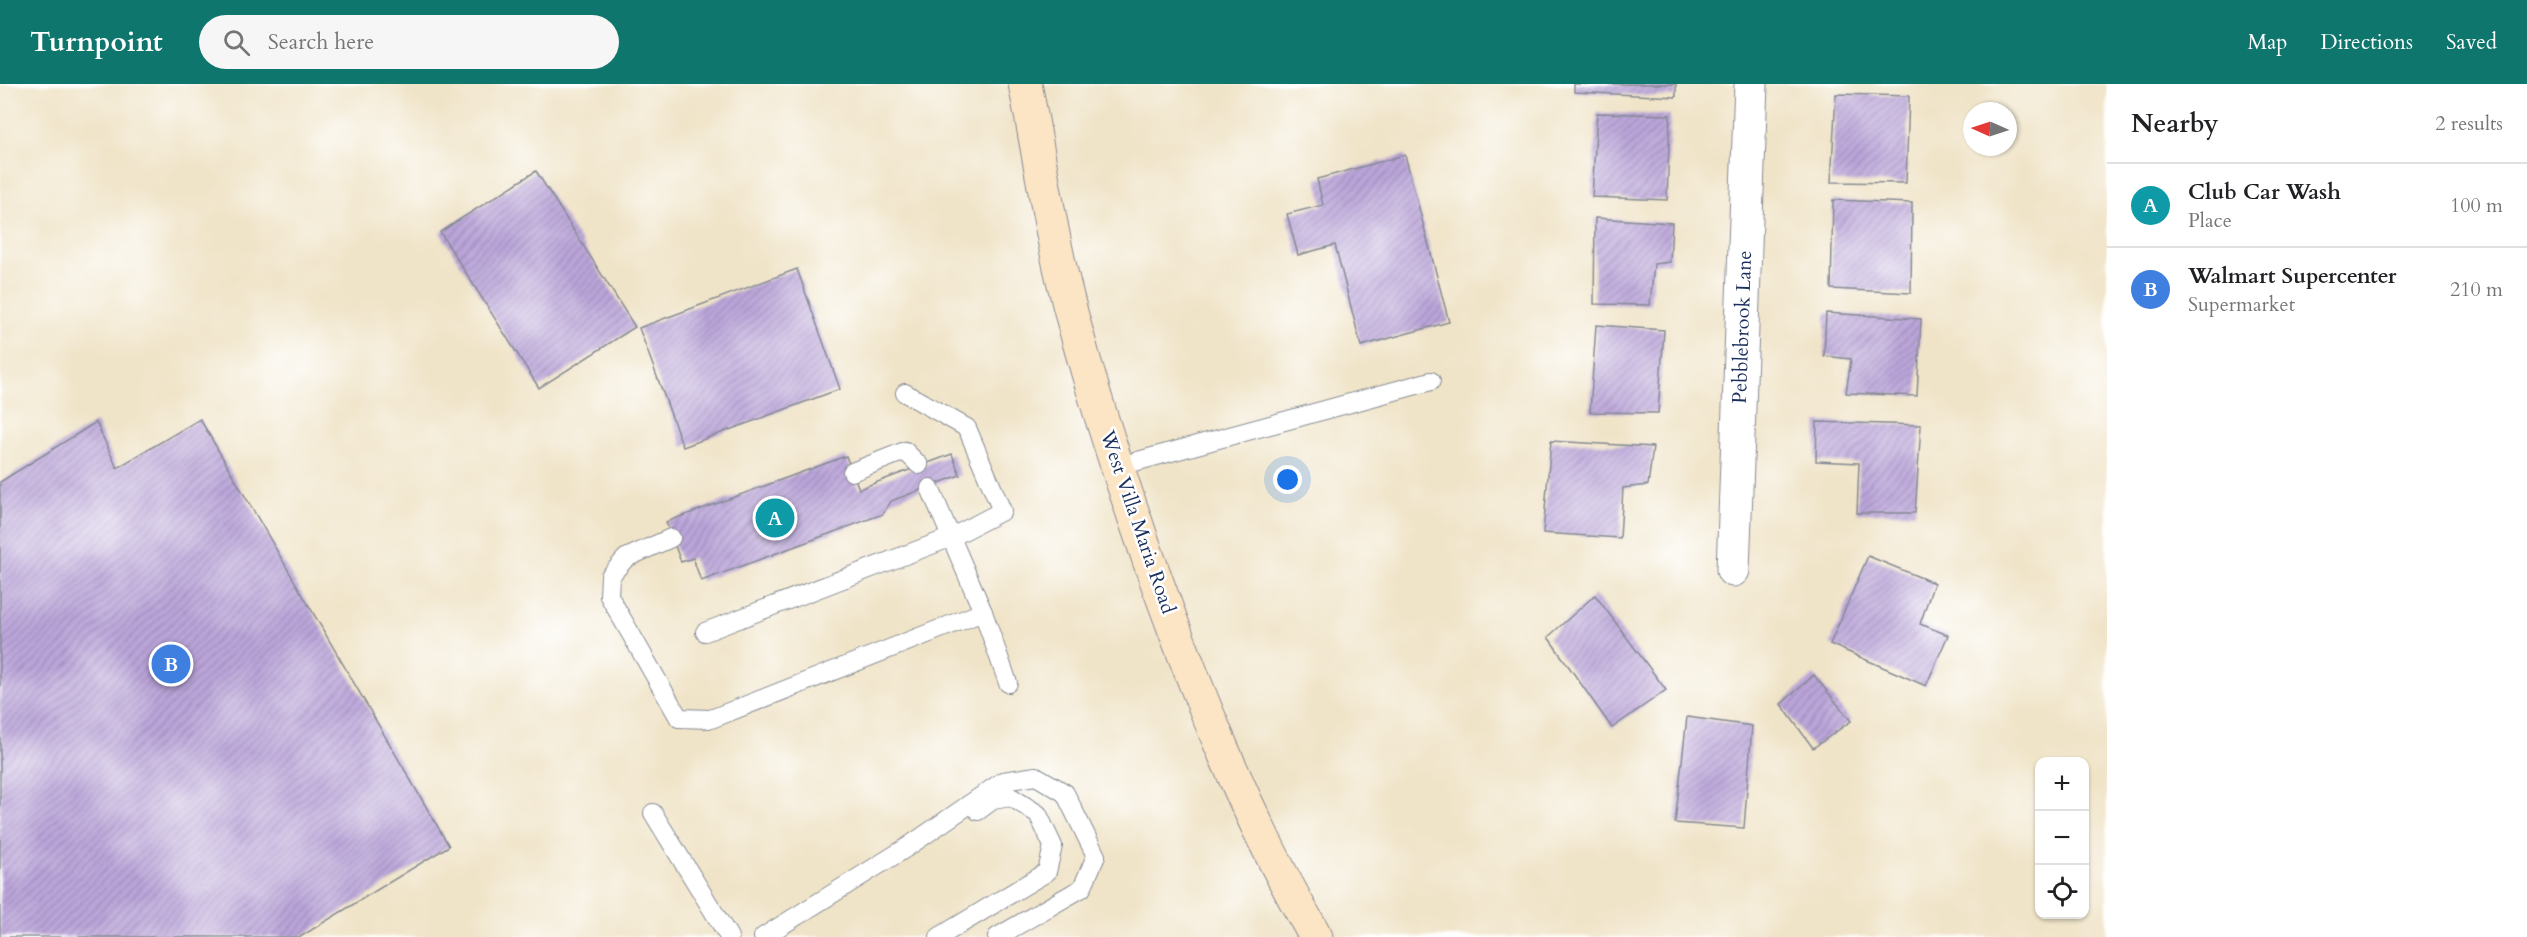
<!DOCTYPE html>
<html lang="en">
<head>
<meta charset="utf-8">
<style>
  :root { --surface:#fff; --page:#f6f6f6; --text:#202124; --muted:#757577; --line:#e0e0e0; --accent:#0f766e }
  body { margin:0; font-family:Cardo,serif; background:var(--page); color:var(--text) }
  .controls { position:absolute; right:18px; bottom:18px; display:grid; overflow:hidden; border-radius:12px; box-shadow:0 2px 4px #0004 }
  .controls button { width:54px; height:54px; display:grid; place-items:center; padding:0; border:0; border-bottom:2px solid var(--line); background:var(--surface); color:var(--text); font:30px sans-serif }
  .compass { position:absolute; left:1963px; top:18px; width:54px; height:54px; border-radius:50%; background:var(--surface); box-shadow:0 2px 4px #0004; rotate:273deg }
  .you { position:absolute; left:1288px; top:396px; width:21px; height:21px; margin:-15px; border:4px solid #fff; border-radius:50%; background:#1a73e8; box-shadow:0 0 0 9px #1a73e833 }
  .badge { display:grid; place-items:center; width:39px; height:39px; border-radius:50%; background:var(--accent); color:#fff; font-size:20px; font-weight:700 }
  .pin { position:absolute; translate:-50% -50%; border:3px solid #fff; box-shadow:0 2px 6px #0006 }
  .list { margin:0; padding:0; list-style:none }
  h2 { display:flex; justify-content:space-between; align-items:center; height:78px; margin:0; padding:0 24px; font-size:26px }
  h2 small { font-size:20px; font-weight:400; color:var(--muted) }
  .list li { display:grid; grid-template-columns:39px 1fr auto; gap:18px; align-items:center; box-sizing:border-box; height:84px; padding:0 24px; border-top:2px solid var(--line) }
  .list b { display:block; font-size:22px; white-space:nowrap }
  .list p { margin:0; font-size:20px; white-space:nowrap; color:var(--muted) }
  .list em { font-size:20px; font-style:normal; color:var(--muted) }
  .icon { flex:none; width:33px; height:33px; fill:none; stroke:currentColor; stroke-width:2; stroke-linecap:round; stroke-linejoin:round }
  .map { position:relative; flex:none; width:2107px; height:853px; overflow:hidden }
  header { display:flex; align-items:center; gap:36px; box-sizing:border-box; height:84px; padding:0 30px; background:var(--accent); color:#fff }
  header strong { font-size:28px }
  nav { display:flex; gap:33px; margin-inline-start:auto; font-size:21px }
  .search { width:420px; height:54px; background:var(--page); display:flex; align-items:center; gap:15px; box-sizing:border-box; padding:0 21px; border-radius:33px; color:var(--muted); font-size:22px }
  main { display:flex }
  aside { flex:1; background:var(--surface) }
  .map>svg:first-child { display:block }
</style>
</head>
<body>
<header>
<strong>Turnpoint</strong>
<div class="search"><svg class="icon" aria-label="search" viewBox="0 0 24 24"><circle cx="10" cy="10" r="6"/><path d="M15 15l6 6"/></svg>Search here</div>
<nav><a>Map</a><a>Directions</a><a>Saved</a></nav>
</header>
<main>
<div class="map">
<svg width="2107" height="853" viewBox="0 0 2107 853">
  <defs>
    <pattern id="building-hatch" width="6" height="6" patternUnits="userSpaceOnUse" patternTransform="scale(1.5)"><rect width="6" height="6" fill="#bca6da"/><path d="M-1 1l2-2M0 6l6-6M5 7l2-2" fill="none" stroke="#9888b4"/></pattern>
  </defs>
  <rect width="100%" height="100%" fill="#fff"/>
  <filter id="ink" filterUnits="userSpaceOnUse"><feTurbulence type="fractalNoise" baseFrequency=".0167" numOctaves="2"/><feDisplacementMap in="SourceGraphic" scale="12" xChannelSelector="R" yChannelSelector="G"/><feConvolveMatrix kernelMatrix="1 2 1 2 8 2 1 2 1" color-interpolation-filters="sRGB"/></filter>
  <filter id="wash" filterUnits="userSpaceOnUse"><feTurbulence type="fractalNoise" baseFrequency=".008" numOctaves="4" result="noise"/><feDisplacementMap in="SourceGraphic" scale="24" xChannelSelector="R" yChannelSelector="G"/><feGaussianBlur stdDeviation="1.35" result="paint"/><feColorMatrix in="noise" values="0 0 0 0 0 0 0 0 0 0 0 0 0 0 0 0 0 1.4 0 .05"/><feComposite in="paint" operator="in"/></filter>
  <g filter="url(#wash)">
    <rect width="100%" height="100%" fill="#f0e4c8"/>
    <g id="blocks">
      <g fill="url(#building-hatch)">
        <polygon points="1574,0 1676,0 1676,13 1574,8"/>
        <polygon points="1836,10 1909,12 1906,99 1831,98"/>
        <polygon points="1597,29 1670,31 1667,116 1592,113"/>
        <polygon points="1405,71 1449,238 1361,262 1335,161 1298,171 1287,130 1323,121 1317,95"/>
        <polygon points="536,87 635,243 539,304 440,148"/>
        <polygon points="1833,116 1912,119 1911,209 1831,205"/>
        <polygon points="1595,134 1672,139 1670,178 1654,180 1650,221 1594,220"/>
        <polygon points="797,185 840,305 683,363 639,244"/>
        <polygon points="1826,229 1921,235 1917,312 1846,309 1851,275 1824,272"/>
        <polygon points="1596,241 1664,246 1658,329 1590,328"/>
        <polygon points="200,335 449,762 300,853 0,853 0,398 96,338 117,384"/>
        <polygon points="1817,338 1921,341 1915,429 1857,429 1859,379 1816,377"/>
        <polygon points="1551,357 1653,363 1648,401 1623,404 1620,454 1543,449"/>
        <polygon points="952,370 960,391 891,417 883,430 701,497 693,474 681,478 666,438 846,372 859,405"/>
        <polygon points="1868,472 1934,499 1920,540 1948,551 1926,602 1830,560"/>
        <polygon points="1595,511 1666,606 1612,644 1548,553"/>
        <polygon points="1814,591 1851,637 1813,664 1781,620"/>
        <polygon points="1687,633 1752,642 1744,744 1675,739"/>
      </g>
    </g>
  </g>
  <g filter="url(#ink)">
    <use href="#blocks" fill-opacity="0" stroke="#868a93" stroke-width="1.5"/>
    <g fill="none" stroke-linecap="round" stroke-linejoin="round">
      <defs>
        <g id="service">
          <polyline points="1116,383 1431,297"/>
          <polyline points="852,388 905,367 919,381"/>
          <polyline points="930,404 983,528 1008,599"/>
          <polyline points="671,454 626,474 610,492 609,512 679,634 711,635 983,528"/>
          <polyline points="705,548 952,453 1002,427 967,344 905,309"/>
          <polyline points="653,729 729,853"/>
          <polyline points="763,853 906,764 1003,697 1036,692 1065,709 1096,772 1082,804 997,853"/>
          <polyline points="939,853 1047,788 1053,762 1038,730 1011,713 993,716 978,727"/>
        </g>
        <polyline id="minor" points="1733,486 1751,0"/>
        <path id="secondary" d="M1025,0c12,59 21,120 34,179 23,101 57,202 91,300 46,128 97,256 166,374"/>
      </defs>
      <use href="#service" stroke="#868a93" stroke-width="20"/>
      <use href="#minor" stroke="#868a93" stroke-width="35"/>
      <use href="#secondary" stroke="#868a93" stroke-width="35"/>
      <use href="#service" stroke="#fff" stroke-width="18"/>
      <use href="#minor" stroke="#fff" stroke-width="33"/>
      <use href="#secondary" stroke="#fce5c4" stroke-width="33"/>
    </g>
  </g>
  <g text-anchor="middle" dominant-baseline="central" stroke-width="5" stroke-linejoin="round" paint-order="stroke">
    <g font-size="20" fill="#1b2f5e" stroke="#fff">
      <text transform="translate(1742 243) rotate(-88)">Pebblebrook Lane</text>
      <text transform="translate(1138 438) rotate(71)">West Villa Maria Road</text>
    </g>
  </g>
</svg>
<div class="controls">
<button>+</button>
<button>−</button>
<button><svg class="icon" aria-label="locate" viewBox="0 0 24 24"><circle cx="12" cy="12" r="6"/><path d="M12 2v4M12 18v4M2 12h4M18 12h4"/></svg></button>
</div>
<svg class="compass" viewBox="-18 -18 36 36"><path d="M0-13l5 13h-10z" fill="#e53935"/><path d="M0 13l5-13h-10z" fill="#757577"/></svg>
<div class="you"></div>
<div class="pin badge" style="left:775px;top:434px;background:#0f9aa8">A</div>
<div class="pin badge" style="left:171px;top:580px;background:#3f7fe0">B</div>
</div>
<aside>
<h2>Nearby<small>2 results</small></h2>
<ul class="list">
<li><span class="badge" style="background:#0f9aa8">A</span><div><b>Club Car Wash</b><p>Place</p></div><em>100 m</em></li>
<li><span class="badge" style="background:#3f7fe0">B</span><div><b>Walmart Supercenter</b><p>Supermarket</p></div><em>210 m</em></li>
</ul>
</aside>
</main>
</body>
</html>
